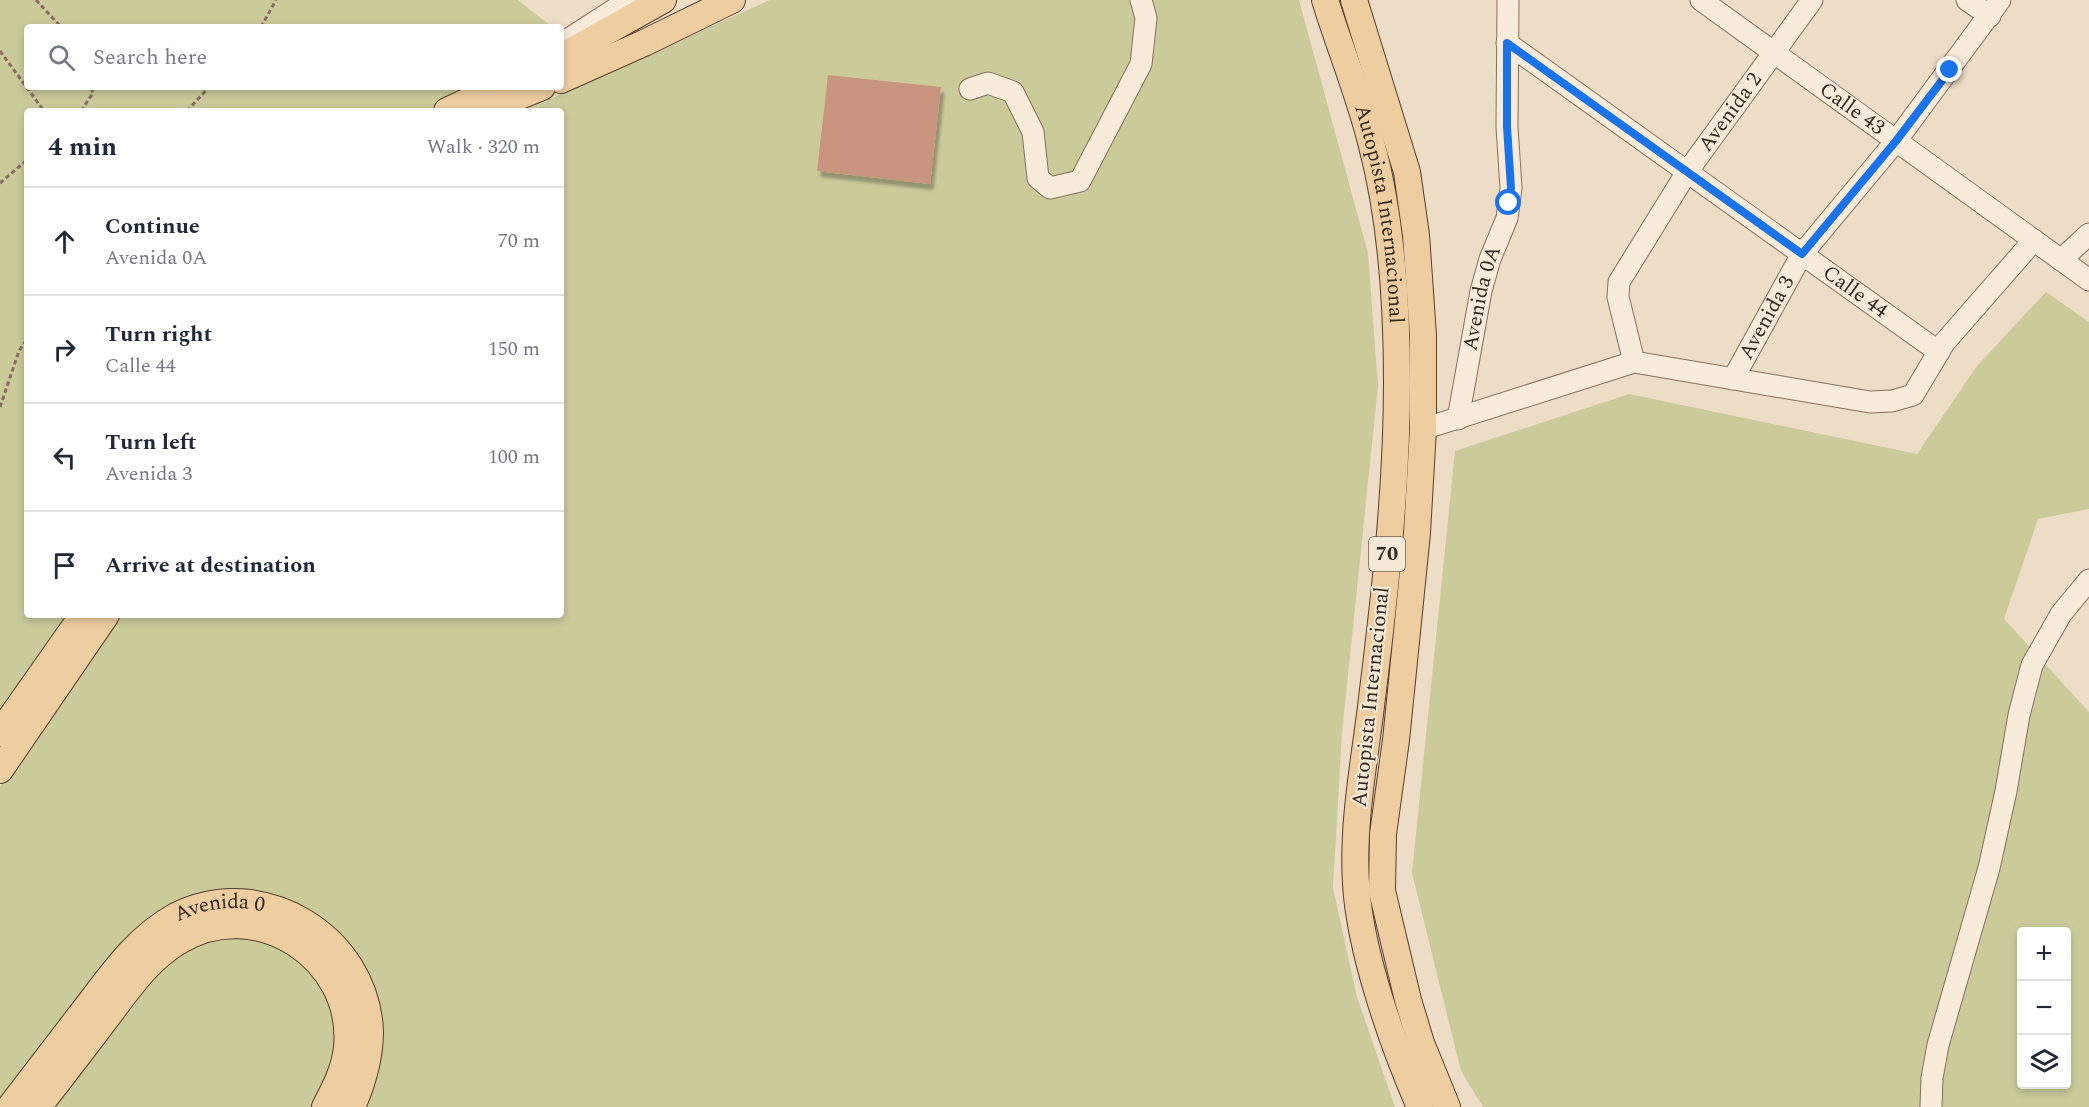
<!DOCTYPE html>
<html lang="en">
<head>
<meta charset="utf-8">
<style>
  :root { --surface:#fff; --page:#f6f6f7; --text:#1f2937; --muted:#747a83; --line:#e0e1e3 }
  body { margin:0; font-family:Spectral,serif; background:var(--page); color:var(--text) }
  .controls { position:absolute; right:18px; bottom:18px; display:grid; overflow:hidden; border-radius:6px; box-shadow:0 3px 9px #0003 }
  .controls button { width:54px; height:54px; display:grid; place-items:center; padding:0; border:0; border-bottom:2px solid var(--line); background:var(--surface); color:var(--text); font:30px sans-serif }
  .stop { position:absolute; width:18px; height:18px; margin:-14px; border:4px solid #1a73e8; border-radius:50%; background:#fff }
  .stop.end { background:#1a73e8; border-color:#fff; box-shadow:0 2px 6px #0008 }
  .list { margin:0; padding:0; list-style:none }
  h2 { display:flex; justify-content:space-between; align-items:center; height:78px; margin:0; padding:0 24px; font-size:26px }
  h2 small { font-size:20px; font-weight:400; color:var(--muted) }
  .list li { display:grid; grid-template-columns:39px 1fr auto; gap:18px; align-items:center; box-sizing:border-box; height:108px; padding:0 24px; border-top:2px solid var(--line) }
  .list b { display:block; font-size:22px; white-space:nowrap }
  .list p { margin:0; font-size:20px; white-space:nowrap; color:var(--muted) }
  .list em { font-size:20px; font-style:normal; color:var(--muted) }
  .icon { flex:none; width:33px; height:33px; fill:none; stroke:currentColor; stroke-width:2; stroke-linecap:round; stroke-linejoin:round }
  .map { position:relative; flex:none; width:2089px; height:1107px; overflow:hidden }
  .search { position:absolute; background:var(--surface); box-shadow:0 3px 9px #0003; left:24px; top:24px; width:540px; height:66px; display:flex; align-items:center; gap:15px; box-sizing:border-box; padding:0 21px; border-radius:6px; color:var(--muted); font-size:22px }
  .panel { position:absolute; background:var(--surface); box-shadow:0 3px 9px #0003; left:24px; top:108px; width:540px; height:510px; border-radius:6px }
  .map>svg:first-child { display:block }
</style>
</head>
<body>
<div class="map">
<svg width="2089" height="1107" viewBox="0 0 2089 1107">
  <defs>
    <filter id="shadow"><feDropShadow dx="3.5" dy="6" stdDeviation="1.5" flood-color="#0004"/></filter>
  </defs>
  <rect width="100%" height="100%" fill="#edddc6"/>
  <g fill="#caca9b" fill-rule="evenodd">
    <polygon points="0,0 518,0 552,27 27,27 27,87 488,87 436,111 27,111 27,615 74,615 0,721"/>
    <polygon points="770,0 1299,0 1368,253 1378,386 1342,733 1333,888 1357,997 1395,1107 0,1107 0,787 120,615 561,615 561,111 523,111"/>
    <path d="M2046,292l43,30v187l-51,10 -34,100 85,93v395h-606l-22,-36 -49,-198 43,-422 174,-57 288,60 60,-88zM2022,932h44v152h-44z"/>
  </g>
  <polygon fill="#c9957e" filter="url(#shadow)" points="828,75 941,87 930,184 817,171"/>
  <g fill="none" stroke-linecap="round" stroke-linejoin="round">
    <defs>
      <g id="minor">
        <path id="s1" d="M1701,0l388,280"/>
        <polyline points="1967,0 1990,16"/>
        <path id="s2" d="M1507,43l432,309"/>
        <polyline points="561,44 629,0"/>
        <polyline points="970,89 988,83 1013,92 1033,132 1038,178 1050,188 1080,181 1141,64 1146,18 1141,0"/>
        <polyline points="2061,260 2089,234"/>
        <path id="s3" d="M1634,362l-16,-65 1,-15 68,-110 125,-172"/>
        <path id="s4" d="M1733,379l69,-125 94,-113 104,-141"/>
        <path id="s5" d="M1458,419l23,-128 9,-32 17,-41 4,-30 -4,-61 1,-127"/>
        <polyline points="1423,429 1634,362 1870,402 1892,401 1913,395 1944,343 2034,240"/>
        <polyline points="1931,1107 1932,1078 1938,1045 1989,868 2006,791 2019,715 2032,665 2061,614 2089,580"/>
      </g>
      <g id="major">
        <path id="s6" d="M1325,0c15,49 35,96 47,146 20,76 25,157 25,236 0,105 -12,212 -25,316 -7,61 -20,124 -16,186 4,68 37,161 64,223"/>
        <polyline points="1354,0 1407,172 1416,235 1423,335 1423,429 1417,533 1396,740 1383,834 1382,891 1408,1000 1421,1043 1447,1107"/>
        <polyline points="561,57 663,0"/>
        <polyline points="561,80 644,43 732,0"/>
        <polyline points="447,111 498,87"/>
        <polyline points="483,111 542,87"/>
        <polyline points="0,733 83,615"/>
        <polyline points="0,770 106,615"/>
        <path id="s7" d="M10,1107c23,-30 46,-60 69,-90 29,-37 55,-78 97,-101 85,-44 191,21 194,116 0,26 -8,52 -18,75"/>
        <path d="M38,1107c23,-29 45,-58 67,-87 22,-29 42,-60 74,-79 77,-47 176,17 168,106 -2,22 -12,41 -22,60"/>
      </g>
    </defs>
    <use href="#minor" stroke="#876f5d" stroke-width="23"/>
    <use href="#major" stroke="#553e31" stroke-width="28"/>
    <g stroke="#876f5d" stroke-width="3" stroke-dasharray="4.5 3" stroke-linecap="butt">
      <polyline points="36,0 61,27"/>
      <polyline points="261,27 276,0"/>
      <polyline points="0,51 44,111"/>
      <polyline points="81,111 93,93 91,87"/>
      <polyline points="187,111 209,87"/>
      <polyline points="0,183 27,160"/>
      <polyline points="0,407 19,351 27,339"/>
    </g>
    <use href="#minor" stroke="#f8ebd9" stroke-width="21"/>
    <use href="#major" stroke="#eecda0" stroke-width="26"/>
  </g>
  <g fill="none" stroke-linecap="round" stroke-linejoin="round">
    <polyline stroke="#1a73e8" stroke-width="8" points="1509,203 1511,188 1507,127 1507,43 1802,254 1896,141 1950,70"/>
  </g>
  <g text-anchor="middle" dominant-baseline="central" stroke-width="4.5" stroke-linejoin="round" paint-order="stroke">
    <rect fill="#f4e8d6" stroke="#706257" stroke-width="1.5" x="1369" y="537" width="36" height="34" rx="4.5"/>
    <g font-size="20" font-weight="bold" fill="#382920">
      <text x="1387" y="554">70</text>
    </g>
    <g font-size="21" fill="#382920" stroke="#f4e8d6">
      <text stroke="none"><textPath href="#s1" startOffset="186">Calle 43</textPath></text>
      <text stroke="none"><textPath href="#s3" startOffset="285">Avenida 2</textPath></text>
      <text stroke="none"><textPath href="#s6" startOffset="222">Autopista Internacional</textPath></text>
      <text stroke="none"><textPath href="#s2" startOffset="428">Calle 44</textPath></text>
      <text stroke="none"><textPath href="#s5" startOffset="123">Avenida 0A</textPath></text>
      <text stroke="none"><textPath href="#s4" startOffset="70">Avenida 3</textPath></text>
      <text transform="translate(1371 697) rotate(-84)">Autopista Internacional</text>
      <text stroke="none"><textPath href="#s7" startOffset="300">Avenida 0</textPath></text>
    </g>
  </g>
</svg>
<div class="controls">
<button>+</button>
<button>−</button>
<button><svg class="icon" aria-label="layers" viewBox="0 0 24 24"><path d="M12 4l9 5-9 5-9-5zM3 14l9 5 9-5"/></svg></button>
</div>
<div class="stop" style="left:1509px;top:203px"></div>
<div class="stop end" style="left:1950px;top:70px"></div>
<div class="search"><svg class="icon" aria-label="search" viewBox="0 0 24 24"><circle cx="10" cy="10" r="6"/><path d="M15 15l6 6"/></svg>Search here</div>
<section class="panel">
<h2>4 min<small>Walk · 320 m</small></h2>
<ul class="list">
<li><svg class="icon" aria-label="ahead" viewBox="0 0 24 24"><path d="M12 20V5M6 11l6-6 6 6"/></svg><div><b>Continue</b><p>Avenida 0A</p></div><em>70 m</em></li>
<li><svg class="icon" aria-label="right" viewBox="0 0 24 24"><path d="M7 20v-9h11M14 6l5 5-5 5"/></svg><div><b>Turn right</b><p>Calle 44</p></div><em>150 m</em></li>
<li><svg class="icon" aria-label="left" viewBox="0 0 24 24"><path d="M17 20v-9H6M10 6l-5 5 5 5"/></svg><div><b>Turn left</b><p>Avenida 3</p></div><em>100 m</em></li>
<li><svg class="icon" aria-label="arrive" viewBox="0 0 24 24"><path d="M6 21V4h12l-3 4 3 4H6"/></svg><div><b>Arrive at destination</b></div></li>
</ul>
</section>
</div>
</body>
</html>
